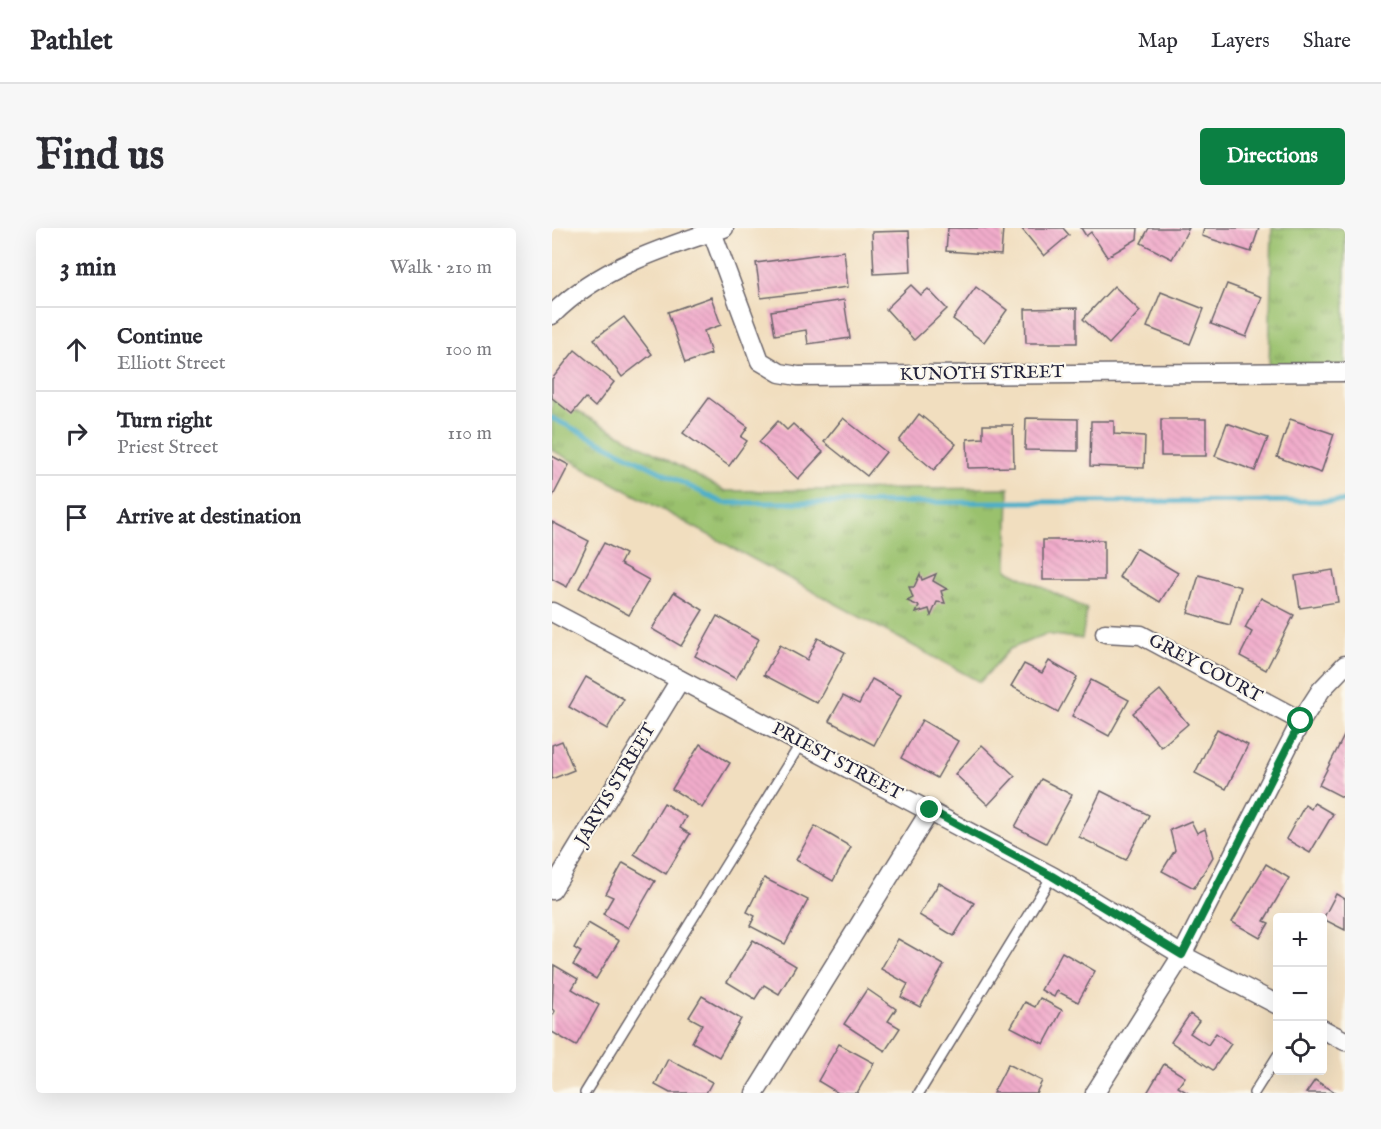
<!DOCTYPE html>
<html lang="en">
<head>
<meta charset="utf-8">
<style>
  :root { --surface:#fff; --page:#f7f7f7; --text:#2b2b33; --muted:#7c7c81; --line:#e1e1e2; --accent:#0b8043 }
  body { margin:0; font-family:"IM FELL English",serif; background:var(--page); color:var(--text) }
  .controls { position:absolute; right:18px; bottom:18px; display:grid; overflow:hidden; border-radius:6px; box-shadow:0 6px 24px #0002 }
  .controls button { width:54px; height:54px; display:grid; place-items:center; padding:0; border:0; border-bottom:2px solid var(--line); background:var(--surface); color:var(--text); font:30px sans-serif }
  .stop { position:absolute; width:18px; height:18px; margin:-14px; border:4px solid #0b8043; border-radius:50%; background:#fff }
  .stop.end { background:#0b8043; border-color:#fff; box-shadow:0 2px 6px #0008 }
  .list { margin:0; padding:0; list-style:none }
  h2 { display:flex; justify-content:space-between; align-items:center; height:78px; margin:0; padding:0 24px; font-size:26px }
  h2 small { font-size:20px; font-weight:400; color:var(--muted) }
  .list li { display:grid; grid-template-columns:39px 1fr auto; gap:18px; align-items:center; box-sizing:border-box; height:84px; padding:0 24px; border-top:2px solid var(--line) }
  .list b { display:block; font-size:22px; white-space:nowrap }
  .list p { margin:0; font-size:20px; white-space:nowrap; color:var(--muted) }
  .list em { font-size:20px; font-style:normal; color:var(--muted) }
  .icon { flex:none; width:33px; height:33px; fill:none; stroke:currentColor; stroke-width:2; stroke-linecap:round; stroke-linejoin:round }
  .map { position:relative; flex:none; width:793px; height:865px; overflow:hidden; border-radius:6px }
  header { display:flex; align-items:center; gap:36px; box-sizing:border-box; height:84px; padding:0 30px; background:var(--surface); border-bottom:2px solid var(--line) }
  header strong { font-size:28px }
  nav { display:flex; gap:33px; margin-inline-start:auto; font-size:21px }
  .intro { display:flex; align-items:center; justify-content:space-between; box-sizing:border-box; height:144px; padding:0 36px }
  h1 { margin:0; font-size:42px }
  .button { padding:15px 27px; border-radius:6px; background:var(--accent); color:#fff; font-size:21px; font-weight:700 }
  main { display:flex; gap:36px; padding:0 36px }
  aside { flex:1; background:var(--surface); border-radius:6px; box-shadow:0 6px 24px #0002 }
  .map>svg:first-child { display:block }
</style>
</head>
<body>
<header>
<strong>Pathlet</strong>
<nav><a>Map</a><a>Layers</a><a>Share</a></nav>
</header>
<div class="intro"><h1>Find us</h1><a class="button">Directions</a></div>
<main>
<aside>
<h2>3 min<small>Walk · 210 m</small></h2>
<ul class="list">
<li><svg class="icon" aria-label="ahead" viewBox="0 0 24 24"><path d="M12 20V5M6 11l6-6 6 6"/></svg><div><b>Continue</b><p>Elliott Street</p></div><em>100 m</em></li>
<li><svg class="icon" aria-label="right" viewBox="0 0 24 24"><path d="M7 20v-9h11M14 6l5 5-5 5"/></svg><div><b>Turn right</b><p>Priest Street</p></div><em>110 m</em></li>
<li><svg class="icon" aria-label="arrive" viewBox="0 0 24 24"><path d="M6 21V4h12l-3 4 3 4H6"/></svg><div><b>Arrive at destination</b></div></li>
</ul>
</aside>
<div class="map">
<svg width="793" height="865" viewBox="0 0 793 865">
  <defs>
    <pattern id="grass-tufts" width="24" height="20" patternUnits="userSpaceOnUse" patternTransform="scale(1.5)"><rect width="24" height="20" fill="#9ac16d"/><path d="M3 7l-1-3M5 7V3M7 7l1-3M15 17l-1-3M17 17v-4M19 17l1-3" fill="none" stroke="#7d9c5b"/></pattern>
    <pattern id="building-back-hatch" width="6" height="6" patternUnits="userSpaceOnUse" patternTransform="scale(1.5)"><rect width="6" height="6" fill="#f1accb"/><path d="M-1 5l2 2M0 0l6 6M5-1l2 2" fill="none" stroke="#ce94af"/></pattern>
  </defs>
  <rect width="100%" height="100%" fill="#fbf7ec"/>
  <filter id="ink" filterUnits="userSpaceOnUse"><feTurbulence type="fractalNoise" baseFrequency=".0167" numOctaves="2"/><feDisplacementMap in="SourceGraphic" scale="12" xChannelSelector="R" yChannelSelector="G"/><feConvolveMatrix kernelMatrix="1 2 1 2 8 2 1 2 1" color-interpolation-filters="sRGB"/></filter>
  <filter id="wash" filterUnits="userSpaceOnUse"><feTurbulence type="fractalNoise" baseFrequency=".008" numOctaves="4" result="noise"/><feDisplacementMap in="SourceGraphic" scale="24" xChannelSelector="R" yChannelSelector="G"/><feGaussianBlur stdDeviation="1.35" result="paint"/><feColorMatrix in="noise" values="0 0 0 0 0 0 0 0 0 0 0 0 0 0 0 0 0 1.4 0 .05"/><feComposite in="paint" operator="in"/></filter>
  <g filter="url(#wash)">
    <rect width="100%" height="100%" fill="#f1debf"/>
    <g fill="url(#grass-tufts)" stroke="#5e7254" stroke-width="1.5">
      <polygon points="720,0 793,0 793,144 717,143"/>
      <polygon points="0,170 173,263 457,260 455,342 535,381 530,411 494,406 458,421 428,454 0,222"/>
    </g>
    <g fill="none" stroke-linecap="round" stroke-linejoin="round">
      <polyline stroke="#4aadc9" stroke-width="5" points="0,190 171,275 793,273"/>
    </g>
    <g id="blocks">
      <g fill="url(#building-back-hatch)">
        <polygon points="396,0 451,0 449,27 394,23"/>
        <polygon points="469,0 511,0 517,7 492,28"/>
        <polygon points="529,0 586,0 585,11 555,29 539,4 534,8"/>
        <polygon points="597,0 637,0 620,31 589,15"/>
        <polygon points="652,0 707,0 699,24 650,8"/>
        <polygon points="357,3 359,44 322,46 320,4"/>
        <polygon points="292,23 296,59 209,70 204,35"/>
        <polygon points="675,56 710,69 694,109 659,96"/>
        <polygon points="359,57 369,67 376,61 395,81 362,112 334,81"/>
        <polygon points="562,58 588,83 557,116 531,91"/>
        <polygon points="424,59 455,82 432,114 401,91"/>
        <polygon points="609,64 652,81 638,116 595,99"/>
        <polygon points="159,69 169,97 152,103 159,126 133,135 116,84"/>
        <polygon points="292,72 298,110 256,116 254,102 223,107 219,83"/>
        <polygon points="525,80 525,115 474,115 473,81"/>
        <polygon points="72,89 100,126 70,149 42,111"/>
        <polygon points="23,122 62,154 43,179 33,170 20,186 0,170 0,151"/>
        <polygon points="157,170 196,199 189,209 195,213 177,238 131,205"/>
        <polygon points="367,186 404,216 382,242 347,213"/>
        <polygon points="291,190 334,224 315,248 272,214"/>
        <polygon points="474,190 526,191 526,223 473,222"/>
        <rect x="609" y="191" width="45" height="37"/>
        <polygon points="738,191 782,206 769,245 725,229"/>
        <polygon points="226,193 235,202 241,196 271,224 246,251 207,214"/>
        <polygon points="539,193 562,193 562,206 593,208 592,240 538,238"/>
        <polygon points="675,195 716,210 703,243 663,228"/>
        <polygon points="431,197 461,197 462,239 416,240 415,211 431,210"/>
        <polygon points="0,228 17,237 0,270"/>
        <polygon points="0,294 37,313 15,359 0,351"/>
        <rect x="491" y="312" width="61" height="40"/>
        <polygon points="52,315 73,326 68,336 97,352 77,387 27,360"/>
        <polygon points="584,320 626,345 608,374 567,349"/>
        <polygon points="781,342 786,374 748,380 743,348"/>
        <polygon points="368,346 370,352 384,346 381,353 395,361 389,363 393,375 385,374 379,388 377,381 364,385 367,378 355,373 361,370 357,359 362,359"/>
        <polygon points="647,347 689,359 678,397 636,385"/>
        <polygon points="122,364 151,382 129,418 100,401"/>
        <polygon points="709,370 742,387 714,442 688,428 700,404 693,400"/>
        <polygon points="165,388 207,411 184,451 143,428"/>
        <polygon points="266,410 293,424 265,475 212,447 228,417 255,432"/>
        <polygon points="497,433 525,449 506,484 459,458 472,436 490,445"/>
        <polygon points="34,449 72,471 55,501 17,479"/>
        <polygon points="320,451 349,467 322,517 277,493 291,468 307,476"/>
        <polygon points="539,452 577,472 557,508 520,488"/>
        <polygon points="608,462 636,496 609,519 581,485"/>
        <polygon points="370,492 406,513 385,550 349,530"/>
        <polygon points="665,501 696,517 674,561 643,545"/>
        <polygon points="793,506 793,567 792,570 767,557"/>
        <polygon points="10,513 22,542 0,551 0,517"/>
        <polygon points="148,516 178,535 150,580 120,561"/>
        <polygon points="430,517 463,548 436,577 403,546"/>
        <polygon points="489,551 520,567 494,615 463,599"/>
        <polygon points="549,563 597,587 574,632 527,609"/>
        <polygon points="112,575 134,589 128,600 138,606 114,646 82,626"/>
        <polygon points="762,575 781,586 758,625 734,611 753,577 759,581"/>
        <polygon points="639,593 645,605 653,601 661,629 642,660 610,643 623,622 618,602"/>
        <polygon points="263,598 299,619 281,653 244,632"/>
        <polygon points="71,635 103,653 76,700 51,686 61,669 54,666"/>
        <polygon points="714,636 737,650 712,693 717,695 708,710 680,694"/>
        <polygon points="212,650 256,672 233,716 198,698 203,688 195,684"/>
        <polygon points="387,655 422,675 402,708 367,687"/>
        <polygon points="784,666 793,671 793,702 771,691"/>
        <polygon points="36,695 67,713 44,751 21,737 29,724 22,720"/>
        <polygon points="346,711 392,737 368,779 349,769 356,756 329,741"/>
        <polygon points="201,712 244,738 227,766 212,757 203,771 175,754"/>
        <polygon points="510,724 543,743 526,774 505,763 502,769 489,762"/>
        <polygon points="2,737 26,751 20,761 47,777 24,818 0,804 0,789 3,783 0,781"/>
        <polygon points="315,761 344,781 336,793 348,800 333,823 292,796"/>
        <polygon points="150,768 189,791 167,829 140,814 150,796 137,789"/>
        <polygon points="488,770 510,782 492,816 459,799 473,774 483,779"/>
        <polygon points="638,786 647,793 638,805 656,817 664,805 679,816 661,842 619,814"/>
        <polygon points="287,816 322,835 305,865 286,865 266,853"/>
        <polygon points="116,831 160,854 154,865 118,865 103,857"/>
        <polygon points="456,836 490,853 484,865 441,865"/>
        <polygon points="612,836 633,849 626,859 636,865 595,865"/>
        <polygon points="763,852 783,865 754,865"/>
      </g>
    </g>
  </g>
  <g filter="url(#ink)">
    <use href="#blocks" fill-opacity="0" stroke="#6a6469" stroke-width="1.5"/>
    <g fill="none" stroke-linecap="round" stroke-linejoin="round">
      <defs>
        <g id="lane">
          <polyline points="33,865 249,515"/>
          <polyline points="367,865 500,648"/>
          <polyline points="702,865 726,827"/>
        </g>
        <g id="street">
          <polyline points="160,4 208,133 228,145 246,148 793,144"/>
          <path d="M0,87c45,-46 112,-68 172,-87"/>
          <polyline points="0,384 500,648 630,727 726,777"/>
          <polyline points="553,405 589,407 749,493"/>
          <polyline points="0,662 128,452"/>
          <polyline points="770,801 793,813"/>
          <polyline points="203,865 378,583"/>
          <polyline points="543,865 630,727 749,493 769,462 793,437"/>
        </g>
      </defs>
      <use href="#lane" stroke="#6a6469" stroke-width="12"/>
      <use href="#street" stroke="#6a6469" stroke-width="21"/>
      <use href="#lane" stroke="#fff" stroke-width="9"/>
      <use href="#street" stroke="#fff" stroke-width="18"/>
    </g>
  </g>
  <g fill="none" stroke-linecap="round" stroke-linejoin="round" filter="url(#ink)">
    <polyline stroke="#0b8043" stroke-width="8" points="378,582 500,648 630,727 749,493"/>
  </g>
  <g text-anchor="middle" dominant-baseline="central" stroke-width="4.5" stroke-linejoin="round" paint-order="stroke">
    <g font-size="18" fill="#22223b" stroke="#fbf7ec">
      <text transform="translate(430 146) rotate(-1)">KUNOTH STREET</text>
      <text transform="translate(653 441) rotate(28)">GREY COURT</text>
      <text transform="translate(285 534) rotate(28)">PRIEST STREET</text>
      <text transform="translate(64 557) rotate(-59)">JARVIS STREET</text>
    </g>
  </g>
</svg>
<div class="controls">
<button>+</button>
<button>−</button>
<button><svg class="icon" aria-label="locate" viewBox="0 0 24 24"><circle cx="12" cy="12" r="6"/><path d="M12 2v4M12 18v4M2 12h4M18 12h4"/></svg></button>
</div>
<div class="stop" style="left:749px;top:493px"></div>
<div class="stop end" style="left:378px;top:582px"></div>
</div>
</main>
</body>
</html>
